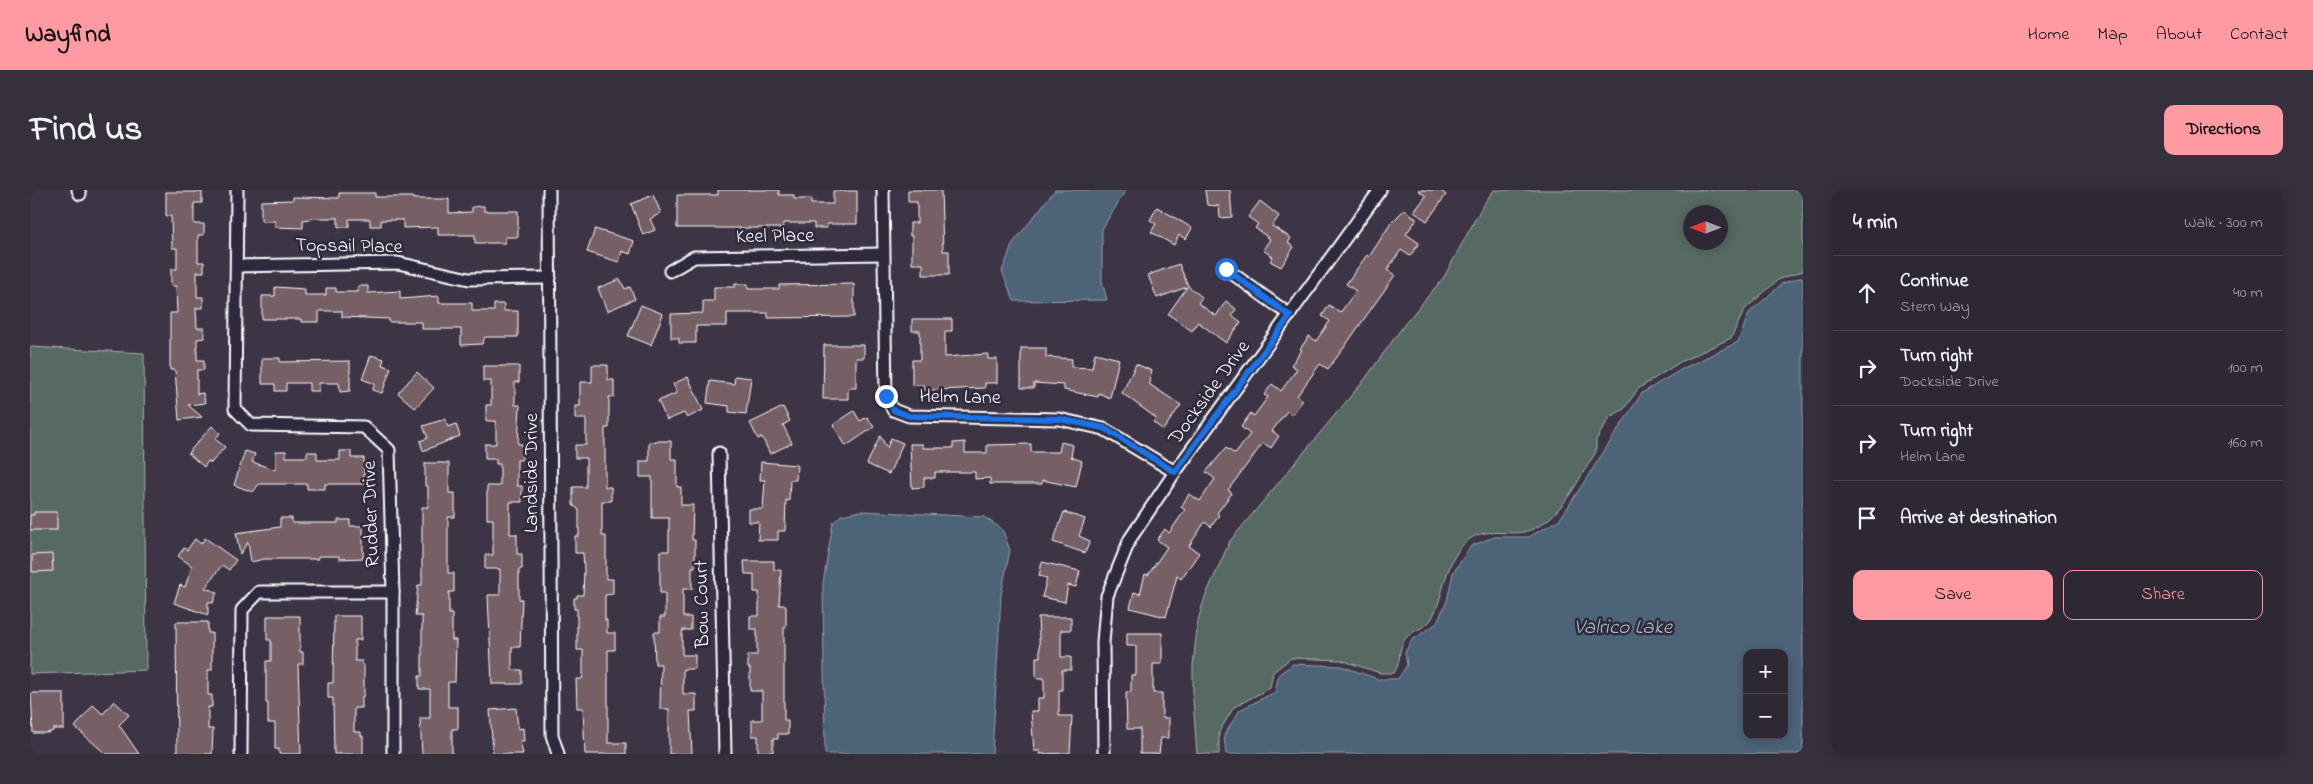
<!DOCTYPE html>
<html lang="en">
<head>
<meta charset="utf-8">
<style>
  :root { --surface:#2e2734; --page:#362f3c; --text:#f1f3f6; --muted:#a7a5ac; --line:#49444f; --accent:#ff9aa2 }
  body { margin:0; font-family:"Indie Flower",sans-serif; background:var(--page); color:var(--text) }
  .controls { position:absolute; right:15px; bottom:15px; display:grid; overflow:hidden; border-radius:10px; box-shadow:0 2px 12px #0003 }
  .controls button { width:45px; height:45px; display:grid; place-items:center; padding:0; border:0; border-bottom:1px solid var(--line); background:var(--surface); color:var(--text); font:25px sans-serif }
  .compass { position:absolute; left:1653px; top:15px; width:45px; height:45px; border-radius:50%; background:var(--surface); box-shadow:0 2px 12px #0003; rotate:270deg }
  .stop { position:absolute; width:15px; height:15px; margin:-11px; border:4px solid #1a73e8; border-radius:50%; background:#fff }
  .stop.end { background:#1a73e8; border-color:#fff; box-shadow:0 1px 5px #0008 }
  .list { margin:0; padding:0; list-style:none }
  h2 { display:flex; justify-content:space-between; align-items:center; height:65px; margin:0; padding:0 20px; font-size:21px }
  h2 small { font-size:16px; font-weight:400; color:var(--muted) }
  .list li { display:grid; grid-template-columns:32px 1fr auto; gap:15px; align-items:center; box-sizing:border-box; height:75px; padding:0 20px; border-top:1px solid var(--line) }
  .list b { display:block; font-size:19px; white-space:nowrap }
  .list p { margin:0; font-size:16px; white-space:nowrap; color:var(--muted) }
  .list em { font-size:16px; font-style:normal; color:var(--muted) }
  .actions { display:flex; gap:10px; padding:15px 20px }
  .actions a { flex:1; padding:11px 0; border:1px solid var(--accent); border-radius:10px; text-align:center; font-size:18px; color:var(--accent) }
  .actions .main { background:var(--accent); color:#111 }
  .icon { flex:none; width:28px; height:28px; fill:none; stroke:currentColor; stroke-width:2; stroke-linecap:round; stroke-linejoin:round }
  .map { position:relative; flex:none; width:1773px; height:564px; overflow:hidden; border-radius:10px }
  header { display:flex; align-items:center; gap:30px; box-sizing:border-box; height:70px; padding:0 25px; background:var(--accent); color:#111 }
  header strong { font-size:24px }
  nav { display:flex; gap:28px; margin-inline-start:auto; font-size:18px }
  .intro { display:flex; align-items:center; justify-content:space-between; box-sizing:border-box; height:120px; padding:0 30px }
  h1 { margin:0; font-size:35px }
  .button { padding:12px 22px; border-radius:10px; background:var(--accent); color:#111; font-size:18px; font-weight:700 }
  main { display:flex; gap:30px; padding:0 30px }
  aside { flex:1; background:var(--surface); border-radius:10px; box-shadow:0 2px 12px #0003 }
  .map>svg:first-child { display:block }
</style>
</head>
<body>
<header>
<strong>Wayfind</strong>
<nav><a>Home</a><a>Map</a><a>About</a><a>Contact</a></nav>
</header>
<div class="intro"><h1>Find us</h1><a class="button">Directions</a></div>
<main>
<div class="map">
<svg width="1773" height="564" viewBox="0 0 1773 564">
  <rect width="100%" height="100%" fill="#3d3445"/>
  <filter id="ink" filterUnits="userSpaceOnUse"><feTurbulence type="fractalNoise" baseFrequency=".02" numOctaves="2"/><feDisplacementMap in="SourceGraphic" scale="10" xChannelSelector="R" yChannelSelector="G"/><feConvolveMatrix kernelMatrix="1 2 1 2 8 2 1 2 1" color-interpolation-filters="sRGB"/></filter>
  <g filter="url(#ink)">
    <g fill="#566962" stroke="#aab4b0" fill-rule="evenodd">
      <path d="M1464,0h309v81l-24,8 -34,30 -14,29 -51,24 -42,27 -14,20 -14,8 -14,23v12c-18,27 -35,68 -68,79 -18,6 -44,-6 -62,11 -22,20 -21,52 -34,76 -5,10 -20,12 -27,21 -9,14 -2,20 -11,34h-14l-39,-13 -50,-2 -18,14 -3,16 -36,19 -15,25v22h-22l-4,-54v-35l5,-45 7,-23 25,-56 135,-162 39,-54 40,-48 39,-72zM1660,22h30v30h-30z"/>
      <polygon points="0,157 114,163 116,480 0,484"/>
    </g>
    <g fill="#4d6378" stroke="#94a1ae" fill-rule="evenodd">
      <polygon points="1025,0 1096,0 1072,39 1072,91 1077,110 984,111 972,81 983,53"/>
      <path d="M1773,87v477h-577l-2,-19 16,-25 35,-18 4,-18 14,-10 48,2 37,13h20l9,-14 -2,-13 7,-12 24,-16 11,-23 6,-28 18,-27 23,-9h35l31,-18 82,-126 42,-25 54,-26 11,-29 34,-30zM1717,463h37v82h-37z"/>
      <polygon points="831,321 954,327 972,339 980,360 971,405 962,564 795,564 793,393 803,333 811,325"/>
    </g>
    <g fill="#765e65" stroke="#fff">
      <polygon points="688,0 749,0 749,5 764,5 764,9 781,9 781,14 803,14 803,1 827,1 827,34 797,34 797,38 784,38 784,33 753,33 753,38 647,38 647,5 688,5"/>
      <polygon points="878,0 911,0 913,61 919,61 919,85 893,85 893,74 882,74 882,46 880,46 880,33 887,33 887,12 878,12"/>
      <polygon points="1175,0 1200,0 1202,27 1190,28 1189,16 1177,15"/>
      <polygon points="1388,0 1410,0 1416,5 1397,31 1384,22 1396,6"/>
      <polygon points="136,2 172,2 172,13 164,13 164,34 174,34 174,45 168,45 168,72 174,72 174,82 167,82 167,107 173,107 173,118 166,118 167,138 174,138 174,148 167,149 167,170 174,170 174,180 167,180 167,204 173,203 175,213 158,215 172,227 149,230 145,180 140,180 140,123 147,123 146,96 141,96 141,79 147,79 147,58 142,58 141,26 136,26"/>
      <polygon points="309,3 345,3 345,7 383,7 383,9 419,9 419,23 442,22 442,17 454,16 454,21 488,21 488,47 475,47 475,53 445,53 445,45 408,45 408,37 373,38 373,30 351,30 351,36 340,36 340,29 319,29 319,37 308,37 308,28 287,28 273,30 273,38 245,37 245,31 231,31 231,11 263,10 263,7 309,8"/>
      <polygon points="623,5 631,23 620,29 625,40 613,45 601,14"/>
      <polygon points="1230,11 1249,26 1242,36 1261,48 1258,53 1264,57 1251,77 1240,71 1243,67 1233,60 1240,49 1225,38 1228,34 1218,27"/>
      <polygon points="1127,17 1162,38 1156,49 1149,45 1144,55 1121,42 1126,34 1120,30"/>
      <polygon points="1374,20 1387,29 1376,44 1389,53 1380,66 1371,60 1357,80 1365,85 1315,156 1298,179 1290,174 1267,206 1273,210 1262,225 1257,221 1242,241 1249,246 1241,258 1233,253 1198,300 1202,303 1187,323 1189,325 1181,337 1175,332 1159,356 1169,363 1151,389 1147,386 1136,427 1100,418 1104,402 1110,404 1115,384 1118,385 1137,357 1127,350 1135,339 1139,343 1155,320 1151,317 1159,304 1170,311 1185,289 1176,282 1196,258 1205,264 1207,262 1220,244 1211,237 1220,224 1224,226 1238,207 1234,205 1242,194 1251,201 1267,179 1261,175 1272,160 1270,159 1279,146 1286,151 1300,131 1292,126 1299,115 1310,123 1326,101 1316,94 1337,65 1339,67 1361,33"/>
      <polygon points="565,39 604,51 600,64 592,61 589,72 557,62"/>
      <polygon points="1149,74 1158,96 1172,107 1168,113 1186,126 1196,111 1206,119 1202,125 1211,132 1196,153 1168,132 1162,141 1138,124 1157,97 1127,108 1118,85"/>
      <polygon points="590,89 595,99 600,97 605,109 577,121 568,98"/>
      <polygon points="705,94 718,94 718,99 749,99 749,95 824,94 824,127 738,128 738,123 697,123 697,136 666,136 666,153 649,153 649,148 641,148 641,124 673,123 673,111 684,111 684,97 705,97"/>
      <polygon points="328,96 338,96 338,103 370,101 370,109 409,106 409,113 442,113 442,121 464,121 464,114 474,114 474,121 488,121 488,147 455,147 452,154 431,155 431,139 392,139 392,132 359,132 359,129 312,127 312,121 289,121 289,132 271,132 271,129 232,129 232,106 245,106 245,97 275,99 275,105 296,105 296,98 306,98 306,102 328,102"/>
      <polygon points="611,115 633,124 621,155 598,146"/>
      <polygon points="882,129 922,129 922,141 915,141 915,167 958,164 958,169 967,169 967,193 955,193 955,198 906,200 894,200 894,195 882,195 882,170 890,170 890,141 882,141"/>
      <polygon points="794,155 834,155 834,168 826,168 826,198 818,198 818,209 793,209"/>
      <polygon points="991,158 1016,158 1016,167 1042,169 1041,177 1062,178 1065,163 1089,169 1080,208 1069,203 1068,207 1034,200 1034,195 1004,193 1004,198 991,198"/>
      <polygon points="341,165 354,169 352,175 361,178 352,203 342,200 345,194 332,189"/>
      <polygon points="232,168 250,168 250,172 320,171 320,201 310,202 309,193 289,193 289,201 279,201 279,193 256,193 256,201 245,201 245,194 232,194"/>
      <polygon points="1106,174 1122,181 1119,190 1121,191 1119,194 1151,215 1133,240 1123,232 1126,228 1092,203"/>
      <polygon points="562,175 578,175 578,190 584,190 584,207 579,207 579,238 575,238 575,297 581,297 581,311 572,311 572,346 576,346 576,389 583,389 583,404 575,405 575,430 577,430 577,443 585,443 585,460 578,460 578,553 596,553 596,564 555,564 553,518 547,518 546,489 552,489 553,486 553,460 547,460 547,419 544,419 544,408 547,408 547,405 553,405 554,379 553,363 545,363 545,346 549,346 549,320 543,315 543,297 556,297 556,268 545,268 545,255 556,255 556,229 545,229 545,216 550,216 550,192 562,192"/>
      <polygon points="453,176 489,176 489,192 485,192 485,215 490,215 488,254 492,254 492,268 491,270 487,270 487,296 492,296 492,312 480,312 480,344 487,344 487,364 492,364 492,379 489,379 489,409 492,409 490,457 482,457 482,480 492,480 492,494 462,494 458,405 470,405 470,379 455,379 455,365 463,365 463,329 457,329 457,296 470,296 470,274 466,274 466,269 455,269 455,254 466,254 466,231 456,231 456,215 461,215 461,191 453,191"/>
      <polygon points="387,182 404,198 385,218 368,203"/>
      <polygon points="705,186 721,188 716,224 699,222 699,216 677,213 680,191 704,194"/>
      <polygon points="658,187 673,220 657,228 654,223 637,230 628,211 647,203 643,194"/>
      <polygon points="753,217 760,231 753,235 762,253 740,264 732,247 728,249 720,233"/>
      <polygon points="824,221 830,231 837,227 844,237 816,256 803,235"/>
      <polygon points="415,229 418,237 426,234 430,246 393,261 390,251 398,248 393,236"/>
      <polygon points="182,236 190,243 185,249 195,257 181,273 178,271 174,277 158,263"/>
      <polygon points="850,246 857,258 861,248 873,253 859,284 837,274"/>
      <polygon points="625,251 641,251 641,269 647,269 647,297 651,297 651,315 663,315 662,350 665,350 665,377 662,377 662,399 653,399 653,427 661,427 661,440 653,440 652,444 652,465 665,465 665,479 653,479 653,504 666,504 666,521 660,521 662,564 639,564 639,519 630,519 631,474 625,474 624,442 630,442 630,427 635,427 635,403 630,403 630,361 639,361 639,328 622,328 622,287 610,287 610,271 619,271 619,252 625,252"/>
      <polygon points="935,252 935,263 957,263 957,255 1001,254 1001,262 1029,262 1031,252 1043,255 1041,267 1052,271 1046,297 1012,290 1012,294 960,294 960,288 945,289 945,282 905,282 905,288 894,288 894,297 882,298 880,254 893,254 893,258 923,258 923,253"/>
      <polygon points="215,261 225,264 222,272 246,280 246,261 256,261 256,267 277,267 277,262 287,262 287,270 310,270 310,261 321,261 321,268 334,268 334,294 295,294 295,299 277,299 277,294 229,294 223,302 204,295"/>
      <polygon points="731,272 767,275 766,290 760,290 759,311 756,310 755,341 748,341 748,350 728,350 729,332 719,332 719,319 733,319 735,290 730,290"/>
      <polygon points="395,273 419,273 419,303 425,303 425,327 418,327 418,383 424,383 424,402 419,402 419,424 422,424 422,450 426,450 425,492 418,492 418,517 428,517 428,539 422,539 422,564 392,564 390,528 400,528 400,499 389,499 389,486 392,486 392,426 385,426 388,395 392,395 392,317 398,317 398,296 395,296"/>
      <polygon points="4,322 27,322 27,340 0,340 0,325 4,325"/>
      <polygon points="1034,322 1055,329 1049,346 1060,351 1055,363 1023,352"/>
      <polygon points="250,328 262,328 262,333 308,333 308,330 320,330 320,336 333,336 333,368 309,369 309,366 288,366 288,369 234,369 221,372 218,352 210,364 206,343 250,337"/>
      <polygon points="175,348 206,370 199,380 192,375 175,398 187,402 183,413 178,412 178,425 144,413 150,395 155,397 162,376 148,366 154,358 157,360 165,349 171,354"/>
      <polygon points="22,364 23,381 2,382 2,365"/>
      <polygon points="714,371 744,371 744,380 751,380 749,415 756,415 756,437 754,437 754,530 758,530 758,544 748,544 748,549 743,549 743,562 728,562 728,546 722,546 722,530 732,530 732,501 720,501 720,478 718,478 718,465 727,465 727,439 720,439 720,426 729,426 729,402 724,402 724,384 715,384"/>
      <polygon points="1012,372 1050,381 1046,397 1038,395 1035,412 1012,407 1017,388 1009,386"/>
      <polygon points="237,426 270,426 270,462 273,462 273,474 268,474 271,564 249,564 249,559 245,559 245,533 238,533 238,513 236,513 236,471 241,471 241,450 237,450"/>
      <polygon points="304,426 331,426 331,450 325,450 325,471 332,471 332,475 334,475 334,506 332,506 332,518 324,518 324,542 331,542 331,546 333,546 333,564 304,564 303,508 298,508 298,493 303,493"/>
      <polygon points="1008,427 1041,427 1041,440 1031,440 1031,467 1041,467 1041,480 1032,480 1032,500 1029,500 1029,526 1042,526 1040,563 1010,564 1010,561 1004,561 1001,521 1008,521 1008,508 1014,508 1014,488 1006,488 1006,467 1010,467"/>
      <polygon points="146,432 178,432 178,443 182,443 182,480 178,480 178,505 182,505 182,517 178,517 178,539 183,539 182,564 147,564"/>
      <polygon points="1097,443 1132,443 1132,474 1123,474 1123,503 1132,503 1132,528 1139,528 1139,548 1131,548 1129,564 1110,564 1110,539 1097,539 1096,502 1101,502 1101,485 1106,485 1106,456 1097,456"/>
      <polygon points="1,503 34,503 34,539 23,539 23,541 17,543 3,543"/>
      <polygon points="84,511 99,525 89,535 109,564 76,564 45,537 63,515 73,524"/>
      <polygon points="486,518 488,539 493,538 494,551 490,551 493,564 463,564 460,520"/>
    </g>
    <g fill="none" stroke-linecap="round" stroke-linejoin="round">
      <defs>
        <g id="minor">
          <polyline points="48,0 50,4"/>
          <polyline points="207,0 205,219 221,235 334,237 359,260 363,402 363,564"/>
          <polyline points="519,0 522,545 528,564"/>
          <polyline points="853,0 856,206 863,220 879,226 1029,229 1074,239 1145,282"/>
          <polyline points="207,76 368,73 439,89 520,88"/>
          <polyline points="1196,79 1260,125"/>
          <polyline points="640,81 664,67 853,64"/>
          <polyline points="689,263 695,564"/>
          <polyline points="211,564 212,420 229,402 363,402"/>
          <polyline points="1074,564 1073,452 1077,406 1100,349 1145,282 1350,0"/>
        </g>
      </defs>
      <use href="#minor" stroke="#fff" stroke-width="15"/>
      <use href="#minor" stroke="#2f2a3d" stroke-width="11"/>
    </g>
  </g>
  <g fill="none" stroke-linecap="round" stroke-linejoin="round" filter="url(#ink)">
    <polyline stroke="#1a73e8" stroke-width="6" points="856,206 863,220 879,226 1029,229 1074,238 1145,282 1260,126 1196,79"/>
  </g>
  <g text-anchor="middle" dominant-baseline="central" stroke-width="5" stroke-linejoin="round" paint-order="stroke">
    <g font-size="20" fill="#fff" stroke="#2f2a3d">
      <text transform="translate(745 47) rotate(-1)">Keel Place</text>
      <text transform="translate(319 57) rotate(1)">Topsail Place</text>
      <text transform="translate(1180 203) rotate(-54)">Dockside Drive</text>
      <text transform="translate(930 208) rotate(1)">Helm Lane</text>
      <text transform="translate(502 283) rotate(-90)">Landside Drive</text>
      <text transform="translate(342 324) rotate(-92)">Rudder Drive</text>
      <text transform="translate(673 414) rotate(-91)">Bow Court</text>
    </g>
    <g font-size="21" font-style="italic" fill="#afb9c2" stroke="#2f2a3d">
      <text x="1593" y="438">Valrico Lake</text>
    </g>
  </g>
</svg>
<div class="controls">
<button>+</button>
<button>−</button>
</div>
<svg class="compass" viewBox="-18 -18 36 36"><path d="M0-13l5 13h-10z" fill="#e53935"/><path d="M0 13l5-13h-10z" fill="#a7a5ac"/></svg>
<div class="stop" style="left:1196px;top:79px"></div>
<div class="stop end" style="left:856px;top:206px"></div>
</div>
<aside>
<h2>4 min<small>Walk · 300 m</small></h2>
<ul class="list">
<li><svg class="icon" aria-label="ahead" viewBox="0 0 24 24"><path d="M12 20V5M6 11l6-6 6 6"/></svg><div><b>Continue</b><p>Stern Way</p></div><em>40 m</em></li>
<li><svg class="icon" aria-label="right" viewBox="0 0 24 24"><path d="M7 20v-9h11M14 6l5 5-5 5"/></svg><div><b>Turn right</b><p>Dockside Drive</p></div><em>100 m</em></li>
<li><svg class="icon" aria-label="right" viewBox="0 0 24 24"><path d="M7 20v-9h11M14 6l5 5-5 5"/></svg><div><b>Turn right</b><p>Helm Lane</p></div><em>160 m</em></li>
<li><svg class="icon" aria-label="arrive" viewBox="0 0 24 24"><path d="M6 21V4h12l-3 4 3 4H6"/></svg><div><b>Arrive at destination</b></div></li>
</ul>
<div class="actions"><a class="main">Save</a><a>Share</a></div>
</aside>
</main>
</body>
</html>
